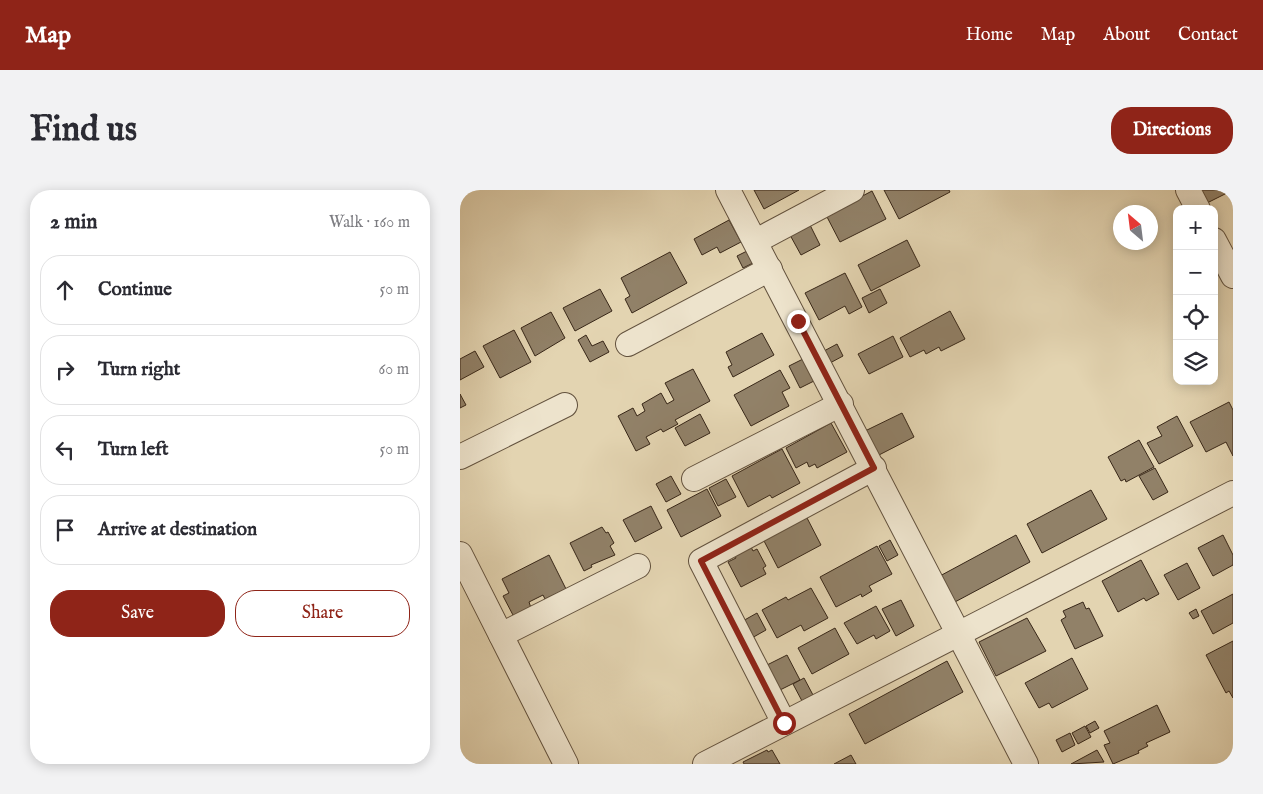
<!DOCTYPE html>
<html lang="en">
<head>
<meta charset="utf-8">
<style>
  :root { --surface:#fff; --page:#f2f2f3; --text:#2b2b33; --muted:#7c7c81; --line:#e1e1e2; --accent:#8f2418 }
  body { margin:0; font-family:"IM FELL English",serif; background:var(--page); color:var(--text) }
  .controls { position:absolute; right:15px; top:15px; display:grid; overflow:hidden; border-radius:10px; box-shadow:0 2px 12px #0003 }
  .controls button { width:45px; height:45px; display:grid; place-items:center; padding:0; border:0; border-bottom:1px solid var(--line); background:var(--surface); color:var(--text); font:25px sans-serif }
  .compass { position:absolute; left:653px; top:15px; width:45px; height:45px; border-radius:50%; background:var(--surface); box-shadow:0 2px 12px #0003; rotate:332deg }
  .stop { position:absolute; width:15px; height:15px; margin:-11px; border:4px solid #8f2418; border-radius:50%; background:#fff }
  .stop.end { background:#8f2418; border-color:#fff; box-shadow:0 1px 5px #0008 }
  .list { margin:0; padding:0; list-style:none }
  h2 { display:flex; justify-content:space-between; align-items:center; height:65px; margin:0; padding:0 20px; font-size:21px }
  h2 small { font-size:16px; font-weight:400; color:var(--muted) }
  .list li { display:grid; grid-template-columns:32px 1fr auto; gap:15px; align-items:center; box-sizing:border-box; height:70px; margin:0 10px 10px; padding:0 10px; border:1px solid var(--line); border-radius:20px }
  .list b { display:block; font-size:19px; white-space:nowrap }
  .list em { font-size:16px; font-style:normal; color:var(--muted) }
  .actions { display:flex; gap:10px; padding:15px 20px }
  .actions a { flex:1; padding:11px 0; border:1px solid var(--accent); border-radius:20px; text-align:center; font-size:18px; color:var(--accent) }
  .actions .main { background:var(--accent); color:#fff }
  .icon { flex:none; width:28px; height:28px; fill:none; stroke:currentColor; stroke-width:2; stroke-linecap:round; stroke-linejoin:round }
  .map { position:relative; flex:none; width:773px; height:574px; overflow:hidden; border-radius:20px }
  header { display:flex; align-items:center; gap:30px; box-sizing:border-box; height:70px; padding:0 25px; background:var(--accent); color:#fff }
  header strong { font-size:24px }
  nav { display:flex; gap:28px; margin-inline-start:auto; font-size:18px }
  .intro { display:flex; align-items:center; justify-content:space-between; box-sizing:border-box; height:120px; padding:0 30px }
  h1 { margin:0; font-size:35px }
  .button { padding:12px 22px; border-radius:20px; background:var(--accent); color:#fff; font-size:18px; font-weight:700 }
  main { display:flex; gap:30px; padding:0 30px }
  aside { flex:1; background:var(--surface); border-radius:20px; box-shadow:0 2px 12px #0003 }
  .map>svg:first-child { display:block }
</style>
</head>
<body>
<header>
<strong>Map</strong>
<nav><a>Home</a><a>Map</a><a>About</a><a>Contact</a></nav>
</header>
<div class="intro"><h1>Find us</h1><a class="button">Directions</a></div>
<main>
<aside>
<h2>2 min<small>Walk · 160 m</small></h2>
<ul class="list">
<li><svg class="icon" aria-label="ahead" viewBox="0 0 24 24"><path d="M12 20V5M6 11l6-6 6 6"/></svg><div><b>Continue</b></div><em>50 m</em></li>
<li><svg class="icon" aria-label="right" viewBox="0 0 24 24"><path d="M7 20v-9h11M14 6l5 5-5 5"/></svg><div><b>Turn right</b></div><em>60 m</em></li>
<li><svg class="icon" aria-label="left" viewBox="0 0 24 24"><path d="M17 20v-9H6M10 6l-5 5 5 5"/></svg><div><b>Turn left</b></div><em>50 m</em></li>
<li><svg class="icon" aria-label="arrive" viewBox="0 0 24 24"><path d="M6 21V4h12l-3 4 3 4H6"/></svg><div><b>Arrive at destination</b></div></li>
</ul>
<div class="actions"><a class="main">Save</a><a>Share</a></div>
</aside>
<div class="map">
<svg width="773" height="574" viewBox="0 0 773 574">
  <rect width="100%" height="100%" fill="#e3d4b1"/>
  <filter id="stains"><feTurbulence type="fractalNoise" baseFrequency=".004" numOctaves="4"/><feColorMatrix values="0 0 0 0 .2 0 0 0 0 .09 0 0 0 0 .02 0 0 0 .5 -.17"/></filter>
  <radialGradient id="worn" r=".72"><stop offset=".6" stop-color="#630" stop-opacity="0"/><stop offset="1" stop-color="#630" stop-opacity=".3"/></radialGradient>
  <g fill="#918168" stroke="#382718">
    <polygon points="294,0 339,0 304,19"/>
    <polygon points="424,0 489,0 490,2 439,29"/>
    <polygon points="741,0 773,0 747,13"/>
    <polygon points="412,1 426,29 380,52 366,25"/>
    <polygon points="269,30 281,52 260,63 257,57 242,65 234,49"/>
    <polygon points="350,35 360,55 341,65 330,45"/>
    <polygon points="447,50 460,76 411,101 398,75"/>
    <polygon points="287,61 293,73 283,78 277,66"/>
    <polygon points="210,62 227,93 172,123 165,109 170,106 161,88"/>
    <polygon points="385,83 402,117 389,124 385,116 359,130 345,103"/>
    <polygon points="140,99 152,121 115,141 103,118"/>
    <polygon points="420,99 427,113 409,123 402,108"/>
    <polygon points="490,121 505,149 481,161 479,157 466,164 464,160 450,167 440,148"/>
    <polygon points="91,122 105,148 75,166 61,138"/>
    <polygon points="54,140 71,172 40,188 23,156"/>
    <polygon points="302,143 314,165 273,187 268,177 272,175 266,162"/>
    <polygon points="126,145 132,156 143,151 149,162 130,172 118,150"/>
    <polygon points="433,146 443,167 409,184 398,164"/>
    <polygon points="377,154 383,166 370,173 364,161"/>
    <polygon points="15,161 24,177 0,190 0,169"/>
    <polygon points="345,168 356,190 340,198 329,176"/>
    <polygon points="233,179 250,211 215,230 218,234 203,242 201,239 186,247 190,254 176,261 158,226 173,218 177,226 185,221 182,214 201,203 207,214 214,210 205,193"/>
    <polygon points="320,180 330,198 322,202 329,216 291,236 274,205"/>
    <polygon points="0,204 6,215 0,218"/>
    <polygon points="769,212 773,220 773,266 766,252 746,262 730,232"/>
    <polygon points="442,223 454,247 417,266 405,241"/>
    <polygon points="240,224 250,243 225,256 215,238"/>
    <polygon points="717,226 733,256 699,274 687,253 702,246 697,237"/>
    <polygon points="371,233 387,262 357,278 355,274 349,277 347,272 336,278 326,258"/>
    <polygon points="679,250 694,277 666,292 665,289 661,291 648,267"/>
    <polygon points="322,259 340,293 312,308 310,305 288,317 272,286"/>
    <polygon points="695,278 708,302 693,310 679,286"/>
    <polygon points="211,286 221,304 206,312 196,294"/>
    <polygon points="266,289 276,307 258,316 249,298"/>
    <polygon points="247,299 261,326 221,347 207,320"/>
    <polygon points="631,300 647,329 582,363 567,334"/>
    <polygon points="191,316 202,338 175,352 163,330"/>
    <polygon points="346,326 361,355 318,378 303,349"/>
    <polygon points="142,337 146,343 148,342 154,353 150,356 155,365 131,375 132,377 124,381 110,353"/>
    <polygon points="556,345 570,372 493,413 478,387"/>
    <polygon points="763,345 773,365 773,375 753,386 738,358"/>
    <polygon points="430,350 438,365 427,371 419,356"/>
    <polygon points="289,353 293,361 297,359 306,376 303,378 306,384 281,397 268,372 276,368 273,362"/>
    <polygon points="417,356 432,384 409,396 412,401 402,407 401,404 376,417 360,387"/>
    <polygon points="89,365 106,399 85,409 83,405 69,412 71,418 54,427 43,406 49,403 42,389"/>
    <polygon points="681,370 699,404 686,411 684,408 658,422 642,391"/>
    <polygon points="727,373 740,398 718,410 704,385"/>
    <polygon points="351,398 368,428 344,441 341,435 317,448 302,420 326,407 328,410"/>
    <polygon points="773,404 773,433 753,444 741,421"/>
    <polygon points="441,410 454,436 436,446 422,419"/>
    <polygon points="623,412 626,419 629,418 643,446 615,459 601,430 606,427 603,421"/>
    <polygon points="416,416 430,441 416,449 414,445 397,454 384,433"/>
    <polygon points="736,419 739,426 733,429 729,423"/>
    <polygon points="297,423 306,440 290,449 281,432"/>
    <polygon points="567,428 586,461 536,486 519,452"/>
    <polygon points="375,438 389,464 352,484 338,458"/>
    <polygon points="773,451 773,508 769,501 766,503 746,465"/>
    <polygon points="327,465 340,490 318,501 305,476"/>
    <polygon points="612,468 628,499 592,518 589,513 579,518 565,493"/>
    <polygon points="487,471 503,502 405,554 389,524"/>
    <polygon points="344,488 353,505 342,511 333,494"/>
    <polygon points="697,515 710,542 686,553 688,556 678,561 679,563 653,574 644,555 650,553 644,541"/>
    <polygon points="635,531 639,538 630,543 626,536"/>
    <polygon points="625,536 631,547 618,554 612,543"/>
    <polygon points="610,543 615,555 602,562 596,550"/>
    <polygon points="307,560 308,562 312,560 320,574 284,574 283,572"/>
    <polygon points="637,560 644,572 611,574"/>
    <polygon points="391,565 396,574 374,574"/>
  </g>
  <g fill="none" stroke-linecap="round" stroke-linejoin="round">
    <defs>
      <g id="minor">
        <polyline points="268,0 566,574"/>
        <polyline points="728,0 738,19"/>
        <polyline points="754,50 773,86"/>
        <polyline points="296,51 392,0"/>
        <polyline points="168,154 310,79"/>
        <polyline points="0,267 105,215"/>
        <polyline points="234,289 381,214"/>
        <polyline points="0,364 106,574"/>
        <polyline points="41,445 178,376"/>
        <polyline points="324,533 241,371 414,278"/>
        <polyline points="245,574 773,303"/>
      </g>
    </defs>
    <use href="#minor" stroke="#63523e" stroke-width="26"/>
    <use href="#minor" stroke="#ede3cc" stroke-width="24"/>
  </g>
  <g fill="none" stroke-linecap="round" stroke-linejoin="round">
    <polyline stroke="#8f2418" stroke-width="6" points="324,533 241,371 414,278 338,131"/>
  </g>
  <rect width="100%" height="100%" filter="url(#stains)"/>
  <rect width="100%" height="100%" fill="url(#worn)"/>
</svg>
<div class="controls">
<button>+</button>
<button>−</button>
<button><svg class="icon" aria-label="locate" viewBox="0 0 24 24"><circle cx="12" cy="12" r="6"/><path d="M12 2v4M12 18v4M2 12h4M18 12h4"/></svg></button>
<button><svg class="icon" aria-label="layers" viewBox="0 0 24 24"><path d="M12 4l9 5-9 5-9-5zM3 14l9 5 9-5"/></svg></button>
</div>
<svg class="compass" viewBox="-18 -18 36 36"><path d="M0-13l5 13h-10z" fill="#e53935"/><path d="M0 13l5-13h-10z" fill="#7c7c81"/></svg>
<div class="stop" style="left:324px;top:533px"></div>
<div class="stop end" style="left:338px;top:131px"></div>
</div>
</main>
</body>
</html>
